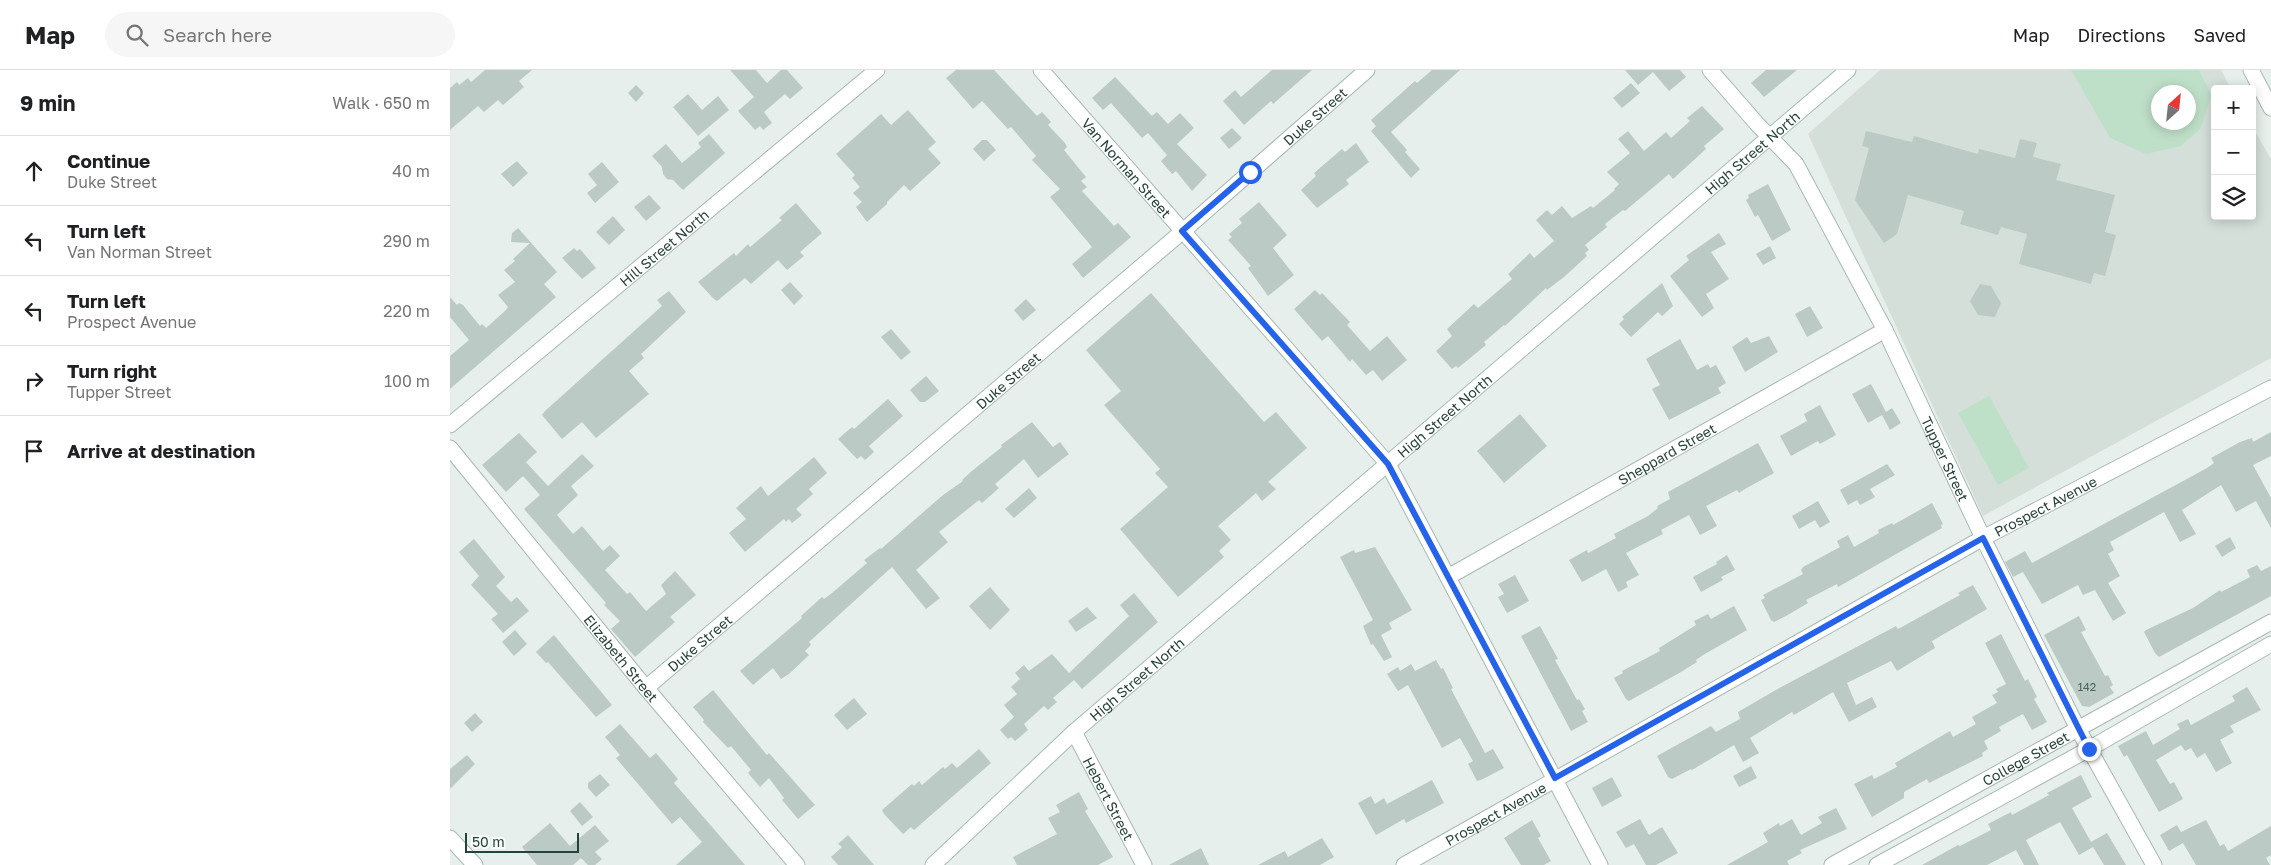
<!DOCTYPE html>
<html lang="en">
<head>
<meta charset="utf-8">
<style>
  :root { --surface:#fff; --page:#f6f6f6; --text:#202124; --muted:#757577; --line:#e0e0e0 }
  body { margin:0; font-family:"Golos Text",sans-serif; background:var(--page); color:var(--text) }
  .controls { position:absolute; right:15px; top:15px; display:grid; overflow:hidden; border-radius:5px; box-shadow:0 2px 12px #0003 }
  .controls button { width:45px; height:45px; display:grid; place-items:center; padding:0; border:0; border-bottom:1px solid var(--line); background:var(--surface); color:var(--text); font:25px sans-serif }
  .compass { position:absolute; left:1701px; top:15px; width:45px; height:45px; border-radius:50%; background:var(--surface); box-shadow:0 2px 12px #0003; rotate:27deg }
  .scale { position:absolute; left:15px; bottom:12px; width:114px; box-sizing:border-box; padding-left:5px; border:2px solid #24423a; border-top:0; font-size:14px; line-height:18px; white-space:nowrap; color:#24423a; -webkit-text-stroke:4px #f7fbf9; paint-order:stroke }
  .stop { position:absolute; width:15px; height:15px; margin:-11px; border:4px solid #2563eb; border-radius:50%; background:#fff }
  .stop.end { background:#2563eb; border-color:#fff; box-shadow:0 1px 5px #0008 }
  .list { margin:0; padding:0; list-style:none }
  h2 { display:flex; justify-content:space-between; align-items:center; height:65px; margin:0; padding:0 20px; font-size:21px }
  h2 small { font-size:16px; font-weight:400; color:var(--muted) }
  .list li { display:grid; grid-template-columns:32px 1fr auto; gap:15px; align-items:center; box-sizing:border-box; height:70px; padding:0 20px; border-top:1px solid var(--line) }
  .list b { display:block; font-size:19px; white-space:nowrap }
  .list p { margin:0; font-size:16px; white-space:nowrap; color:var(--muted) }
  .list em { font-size:16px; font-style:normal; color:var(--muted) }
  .icon { flex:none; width:28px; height:28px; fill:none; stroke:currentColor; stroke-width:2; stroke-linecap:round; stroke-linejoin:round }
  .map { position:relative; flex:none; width:1821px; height:795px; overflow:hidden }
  header { display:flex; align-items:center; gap:30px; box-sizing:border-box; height:70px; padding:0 25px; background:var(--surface); border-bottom:1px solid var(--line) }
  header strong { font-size:24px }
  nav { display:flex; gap:28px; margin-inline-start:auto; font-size:18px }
  .search { width:350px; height:45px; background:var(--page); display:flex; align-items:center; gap:12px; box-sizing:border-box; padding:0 18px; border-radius:28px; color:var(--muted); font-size:19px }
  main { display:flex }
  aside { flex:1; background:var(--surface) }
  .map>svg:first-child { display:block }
</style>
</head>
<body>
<header>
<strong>Map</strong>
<div class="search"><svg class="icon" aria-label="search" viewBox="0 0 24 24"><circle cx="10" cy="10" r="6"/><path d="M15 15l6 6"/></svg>Search here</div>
<nav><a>Map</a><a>Directions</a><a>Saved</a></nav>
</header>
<main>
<aside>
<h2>9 min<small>Walk · 650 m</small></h2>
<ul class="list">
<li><svg class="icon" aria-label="ahead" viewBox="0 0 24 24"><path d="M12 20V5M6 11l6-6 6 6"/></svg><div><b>Continue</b><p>Duke Street</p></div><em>40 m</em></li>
<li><svg class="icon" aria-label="left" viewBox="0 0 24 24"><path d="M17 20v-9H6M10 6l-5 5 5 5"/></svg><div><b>Turn left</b><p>Van Norman Street</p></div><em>290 m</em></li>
<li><svg class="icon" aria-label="left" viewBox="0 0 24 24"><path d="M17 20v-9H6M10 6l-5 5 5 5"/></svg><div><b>Turn left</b><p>Prospect Avenue</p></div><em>220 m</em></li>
<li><svg class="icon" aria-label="right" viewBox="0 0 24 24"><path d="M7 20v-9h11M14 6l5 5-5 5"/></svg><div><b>Turn right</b><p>Tupper Street</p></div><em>100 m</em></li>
<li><svg class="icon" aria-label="arrive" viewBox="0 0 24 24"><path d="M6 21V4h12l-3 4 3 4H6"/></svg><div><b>Arrive at destination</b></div></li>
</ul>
</aside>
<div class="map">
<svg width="1821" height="795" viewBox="0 0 1821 795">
  <rect width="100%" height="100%" fill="#e6efeb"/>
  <path fill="#d4dfda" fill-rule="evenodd" d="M1430,0h341l10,19h-16v127h37v-90l19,33v199l-288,158 -175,-382zM1708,22h30v30h-30z"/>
  <g fill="#bfe0c8" fill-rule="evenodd">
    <path d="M1621,0h128l12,25 -10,33 -20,18 -35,8 -36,-16zM1708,22h30v30h-30z"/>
    <polygon points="1539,326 1579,398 1548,415 1508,343"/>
  </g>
  <g fill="#bbcac4">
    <polygon points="35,0 82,0 69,11 74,17 53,35 48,30 34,42 28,36 0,60 0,18 7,12 9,15 18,8 21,12"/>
    <polygon points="280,0 306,0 317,13 331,0 337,0 353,18 340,29 335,24 314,42 322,53 313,60 310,56 305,60 288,41 304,27"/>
    <polygon points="506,0 544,0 587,46 592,42 601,52 598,55 615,73 617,77 614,80 636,107 631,111 637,117 632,121 664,156 668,153 681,167 633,208 622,194 642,177 600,127 610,119 582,90 586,86 561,57 558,59 532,31 523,39 496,8"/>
    <polygon points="822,0 862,0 823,34 821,31 794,55 773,31 785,20 791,27"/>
    <polygon points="982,0 1010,0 941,62 957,80 955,82 970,99 961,108 921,61 926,56 921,50 965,11 967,13"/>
    <polygon points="1175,0 1230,0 1236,7 1219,21 1203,2 1188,15"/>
    <polygon points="1316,0 1347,0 1314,27 1301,13"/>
    <polygon points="665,7 702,46 707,42 718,54 730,43 744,58 727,74 757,105 742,121 726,101 722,104 711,91 717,85 698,63 692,68 661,33 653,40 642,28"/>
    <polygon points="1181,13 1190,23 1172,38 1163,28"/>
    <polygon points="186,15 194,23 186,32 178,23"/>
    <polygon points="238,24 252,40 268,26 279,40 248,66 223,37"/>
    <polygon points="1252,36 1274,59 1254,76 1256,79 1223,109 1219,104 1175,141 1173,140 1155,154 1157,157 1135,175 1139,180 1135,183 1137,186 1114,207 1097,220 1096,218 1055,256 1054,255 1034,272 1036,275 1008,298 1006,296 1002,299 986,281 1002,266 997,259 1024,234 1028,238 1062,209 1058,204 1080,183 1084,188 1104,171 1086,150 1097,140 1102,145 1112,136 1122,148 1141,136 1143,138 1165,120 1164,119 1169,114 1157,102 1180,83 1168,69 1178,61 1194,81 1216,62 1221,68 1240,51 1237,48"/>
    <polygon points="458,40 486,72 478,79 491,93 460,121 454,115 437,132 437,134 417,152 406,137 412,132 403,123 410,117 402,108 405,105 386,84 431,44 441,55"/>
    <polygon points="782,58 792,68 779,79 770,68"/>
    <polygon points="1416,61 1462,72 1464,66 1528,84 1529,79 1565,88 1570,69 1587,73 1583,87 1611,94 1606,110 1665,125 1655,162 1666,165 1655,206 1644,203 1641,214 1569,194 1577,164 1551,157 1548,165 1510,154 1514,141 1458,125 1447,164 1434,173 1405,130 1419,78 1412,76"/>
    <polygon points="259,64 275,83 233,120 223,110 217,109 213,104 212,97 202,86 216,74 232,93 251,77 248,73"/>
    <polygon points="532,70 537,70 546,80 534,91 523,79"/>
    <polygon points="906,73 919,92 896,110 899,114 867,138 851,120 866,106 864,103 892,79 895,82"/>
    <polygon points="67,91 78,103 63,117 51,104"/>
    <polygon points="152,92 169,112 145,133 137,123 147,115 138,104"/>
    <polygon points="1318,114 1341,160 1322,171 1308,145 1305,147 1296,130 1299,128 1298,125"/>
    <polygon points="199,125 211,138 196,151 184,137"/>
    <polygon points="809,132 837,165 823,178 844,205 818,226 798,198 801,196 778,170 782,167 779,164 792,153 789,149"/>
    <polygon points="346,133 372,163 350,182 354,186 337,200 328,190 301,214 295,208 267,231 263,228 248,212 284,183 286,186 298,174 300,177 332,150 329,148"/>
    <polygon points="163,146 175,160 159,175 146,162"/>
    <polygon points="68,158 107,202 94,214 106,227 0,319 0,286 19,270 0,247 0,227 7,235 9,233 13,235 30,256 32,254 36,258 55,241 58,237 48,225 65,212 54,200 65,191 63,189 80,173 61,172 62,163"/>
    <polygon points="1269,163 1276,174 1261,182 1279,209 1256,224 1264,238 1252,247 1220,206 1239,190 1236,186"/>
    <polygon points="1320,176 1326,188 1313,195 1306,184"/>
    <polygon points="124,178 127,181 130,179 146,198 132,209 112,188"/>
    <polygon points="340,212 353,226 344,235 331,220"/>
    <polygon points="1212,213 1223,236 1212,246 1208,242 1181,267 1169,254 1174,249 1172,247"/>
    <polygon points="1530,214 1541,216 1551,233 1545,247 1528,245 1520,231"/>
    <polygon points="865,220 870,225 872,223 900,252 897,255 920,281 937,266 957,290 932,311 923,300 916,305 902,289 900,292 878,266 872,271 844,239"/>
    <polygon points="219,221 236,242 191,284 194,288 179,301 199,324 146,368 132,352 112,369 92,345 95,341 212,236 207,230"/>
    <polygon points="701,223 814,352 826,342 857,378 818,412 826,419 812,431 806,423 768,456 781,470 769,481 774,487 728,527 670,459 718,417 705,403 710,399 654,335 671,321 636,280"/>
    <polygon points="576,229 586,240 573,251 564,240"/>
    <polygon points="1360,236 1373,258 1357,267 1345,244"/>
    <polygon points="441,259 461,282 451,290 431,267"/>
    <polygon points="1319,266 1328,282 1295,302 1282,277 1297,267 1301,273"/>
    <polygon points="1230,269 1247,300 1258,294 1260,298 1266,295 1276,313 1268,318 1271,323 1219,350 1202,319 1210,315 1196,289"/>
    <polygon points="476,306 489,321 475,332 470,332 460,320"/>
    <polygon points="1421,314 1436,342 1442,338 1451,353 1440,360 1432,345 1418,353 1402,324"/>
    <polygon points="438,329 453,346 419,376 424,382 415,390 411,386 407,389 388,369 402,357 404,359"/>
    <polygon points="1370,335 1386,365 1370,374 1368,371 1341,386 1330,366 1357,351 1354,344"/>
    <polygon points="1070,344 1097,376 1054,413 1027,381"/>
    <polygon points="582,352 603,377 610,372 619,384 588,408 574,389 545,414 549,418 532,433 529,430 489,462 498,472 466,500 490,528 476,539 442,497 359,572 361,575 355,581 359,585 339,604 331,609 323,598 303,615 290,601 352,548 351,546 372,527 374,529 382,523 417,493 414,490 430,478 431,479 493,425 513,411 512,410 523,400 552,377 551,375"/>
    <polygon points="1821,362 1821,386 1803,395 1821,428 1821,458 1806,431 1786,442 1771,415 1732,440 1746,464 1730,472 1714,442 1660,472 1664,480 1658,484 1670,506 1658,513 1676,543 1663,551 1645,520 1633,525 1628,515 1592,534 1573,502 1563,507 1555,492 1575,481 1582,493 1757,398 1764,393 1761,388 1790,372 1802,368 1803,372"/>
    <polygon points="69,363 87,382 76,392 98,416 132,384 144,396 121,416 128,425 107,445 123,464 132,456 153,481 160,475 170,486 155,500 177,524 180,522 196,541 216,524 211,515 225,501 246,525 220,547 225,552 185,587 161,559 170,551 154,535 156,533 74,439 90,425 73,406 56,422 32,395"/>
    <polygon points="1308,373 1324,403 1295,419 1289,423 1287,420 1256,436 1267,456 1250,465 1239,445 1211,460 1213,464 1176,483 1189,505 1176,512 1178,517 1168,522 1156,499 1132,512 1119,490 1137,480 1138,483 1166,468 1164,464 1198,446 1208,438 1207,436 1220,429 1218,422"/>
    <polygon points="364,387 377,403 359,419 363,424 346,439 352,445 342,453 339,449 336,452 334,449 295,482 279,463 296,449 286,438 311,416 318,426"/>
    <polygon points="1437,394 1445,405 1420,419 1425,427 1410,435 1407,430 1398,435 1390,420"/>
    <polygon points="579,418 587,428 564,448 555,439"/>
    <polygon points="1368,431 1380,452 1370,458 1365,450 1349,459 1342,446"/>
    <polygon points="1482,433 1493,454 1491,455 1492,458 1388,517 1387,514 1356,530 1358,533 1336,546 1324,552 1321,550 1311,530 1315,528 1313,525 1353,504 1351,500 1353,497 1390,477 1387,471 1398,465 1404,477 1429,463 1428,460 1442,453 1443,455"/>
    <polygon points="1780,467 1786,478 1772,487 1765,476"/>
    <polygon points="24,469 55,507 46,516 61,532 67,527 79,541 53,563 41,549 48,544 21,515 29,506 9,482"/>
    <polygon points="925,477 962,540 939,553 942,559 931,565 942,587 934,591 923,574 921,575 913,556 923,550 890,487 904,480 905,483"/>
    <polygon points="1277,485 1285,500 1271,507 1273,510 1251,522 1243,507 1267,494 1266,492"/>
    <polygon points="1807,495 1811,501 1821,496 1821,526 1709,587 1705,583 1694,562 1696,560 1743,538 1770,520 1771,522 1800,507 1797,500"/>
    <polygon points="1065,505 1079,531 1057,543 1048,527 1054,524 1048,514"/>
    <polygon points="1523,515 1537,539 1482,571 1485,578 1447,601 1441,591 1397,613 1406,635 1422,627 1427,637 1399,652 1383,622 1344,645 1342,642 1300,668 1309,683 1293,692 1284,675 1242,700 1241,699 1222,709 1218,707 1207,686 1261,656 1266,662 1290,649 1288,642 1324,621 1446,556 1448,559 1510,525 1508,523"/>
    <polygon points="540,517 560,540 540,560 519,536"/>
    <polygon points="684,523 708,552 632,619 624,610 603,628 607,632 598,640 594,636 574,654 578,660 565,671 561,667 558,669 550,660 564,647 554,635 567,624 561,617 570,609 565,603 574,595 579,601 602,584 619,603 679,546 670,535"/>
    <polygon points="1284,536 1297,560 1253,585 1246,590 1247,592 1231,602 1179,631 1176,629 1164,608 1173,603 1172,601 1210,581 1209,578 1246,555 1244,551 1258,544 1261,549"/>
    <polygon points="637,537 647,548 626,562 618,551"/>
    <polygon points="1629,546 1636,560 1631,562 1655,606 1658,605 1663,615 1660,617 1664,623 1639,637 1632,636 1594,565"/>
    <polygon points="1090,556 1108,589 1105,590 1127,630 1129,629 1135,639 1132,641 1138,652 1121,661 1071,566"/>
    <polygon points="65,560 77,574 64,586 52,572"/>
    <polygon points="1551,564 1575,611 1578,609 1587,627 1584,629 1597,652 1582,660 1573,644 1549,657 1551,661 1534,671 1538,679 1532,683 1533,686 1479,713 1477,709 1454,722 1454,728 1422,747 1404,714 1422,705 1424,709 1447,697 1445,693 1500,661 1503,667 1526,654 1522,647 1547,633 1542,625 1548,622 1546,619 1556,614 1535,573"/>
    <polygon points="104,565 162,635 146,647 98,592 96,593 86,582"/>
    <polygon points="986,590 991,599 993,598 1003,618 1001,619 1035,683 1043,679 1054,698 1033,709 1027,711 1018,694 1023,691 1010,668 992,678 958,615 948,621 937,604 948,597 950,601 961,594 965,601"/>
    <polygon points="1797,617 1811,640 1780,656 1784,662 1770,670 1782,693 1766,702 1755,683 1747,688 1741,678 1735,681 1731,675 1706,690 1720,714 1724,712 1733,729 1709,742 1677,685 1674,687 1668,676 1696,661 1703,675 1730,659 1727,654 1738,649 1741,655 1785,631 1782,626"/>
    <polygon points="263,620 317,685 319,683 365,735 348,749 332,730 334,728 319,708 310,717 298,703 301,700 281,676 278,678 253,652 254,650 243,637"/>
    <polygon points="404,628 417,644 397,660 384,645"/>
    <polygon points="25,643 33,652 22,662 14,653"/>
    <polygon points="170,654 200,688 206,683 228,709 224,713 295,795 226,795 252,772 230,747 222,754 166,688 170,685 155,667"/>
    <polygon points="529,679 541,693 464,760 461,757 453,764 434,744 432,740 462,714 464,716 469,711 472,715 493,697 495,699 502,693 507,698"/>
    <polygon points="17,685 25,694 0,719 0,699"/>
    <polygon points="1301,696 1307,708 1289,717 1283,706"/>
    <polygon points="150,704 160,715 146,727 138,718 138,713"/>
    <polygon points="1631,705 1642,727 1622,738 1641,772 1657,763 1676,795 1654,795 1643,777 1629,785 1610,752 1576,770 1589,795 1574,795 1566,780 1537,795 1472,795 1508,775 1510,776 1541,760 1538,754 1561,742 1562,745 1599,725 1597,723"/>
    <polygon points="1162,707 1172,726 1152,737 1142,718"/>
    <polygon points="982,710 994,733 956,753 954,749 926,765 908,733 921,726 925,734 934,728 937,734"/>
    <polygon points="629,722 638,739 635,741 663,787 648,795 567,795 563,787 607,764 598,748 610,742 606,735"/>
    <polygon points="130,732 143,747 132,756 120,741"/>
    <polygon points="1386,738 1397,759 1350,780 1352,783 1337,791 1339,795 1277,795 1318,772 1313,763 1329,753 1330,756 1342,749 1351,765 1372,753 1368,747"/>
    <polygon points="1190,749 1199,765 1212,757 1228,783 1206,795 1196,795 1184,774 1176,778 1166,762"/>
    <polygon points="1082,750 1091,766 1088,768 1101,791 1094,795 1071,795 1054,768"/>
    <polygon points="1756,750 1770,776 1774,774 1778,781 1821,756 1821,785 1816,788 1820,795 1746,795 1733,773 1719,781 1710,765 1727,755 1731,762"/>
    <polygon points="100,753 120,776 145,755 159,771 145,782 152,789 145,795 138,795 131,788 123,795 87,795 72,777"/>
    <polygon points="398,765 424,795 388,795 381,787 392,777 388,774"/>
    <polygon points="872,768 884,787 870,795 808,795 835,781 838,787"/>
    <polygon points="751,778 759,795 719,795"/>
  </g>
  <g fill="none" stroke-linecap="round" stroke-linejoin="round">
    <defs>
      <g id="street">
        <path id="s1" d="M591,0l347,394 212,401"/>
        <path id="s2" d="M1260,0l48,55 38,39 89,166 98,208 95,191 76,136"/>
        <polyline points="1801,0 1821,38"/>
        <path id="s3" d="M0,355l427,-355"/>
        <path id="s4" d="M0,378l196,240 151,177"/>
        <path id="s5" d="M998,507l437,-247"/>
        <path id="s6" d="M196,618l537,-457 184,-161"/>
        <path id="s7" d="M624,662l70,133"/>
        <path id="s8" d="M954,795l579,-327 288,-150"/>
        <path id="s9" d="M1382,795l439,-243"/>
        <polyline points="1427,795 1639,679 1821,574"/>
      </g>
      <g id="secondary">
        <polyline points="0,768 25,795"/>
        <path id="s10" d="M483,795l141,-133 774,-662"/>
      </g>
    </defs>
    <use href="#street" stroke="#a8b8b2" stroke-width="17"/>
    <use href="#secondary" stroke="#a4bbb3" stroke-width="17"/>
    <use href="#street" stroke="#fff" stroke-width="15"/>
    <use href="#secondary" stroke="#fff" stroke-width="15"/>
  </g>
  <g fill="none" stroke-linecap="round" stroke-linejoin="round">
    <polyline stroke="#2563eb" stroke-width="6" points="800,102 732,161 938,394 1105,708 1533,468 1639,679"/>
  </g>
  <g text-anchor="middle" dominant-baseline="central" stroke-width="4.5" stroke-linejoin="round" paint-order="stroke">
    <g font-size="11" fill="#4a645c">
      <text x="1637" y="616">142</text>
    </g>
    <g font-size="14" fill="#24423a" stroke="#f7fbf9">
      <text stroke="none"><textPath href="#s6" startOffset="880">Duke Street</textPath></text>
      <text stroke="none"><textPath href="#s10" startOffset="1086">High Street North</textPath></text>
      <text stroke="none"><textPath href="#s1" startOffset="130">Van Norman Street</textPath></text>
      <text stroke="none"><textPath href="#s3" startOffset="278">Hill Street North</textPath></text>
      <text stroke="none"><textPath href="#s6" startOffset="475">Duke Street</textPath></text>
      <text stroke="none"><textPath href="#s10" startOffset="681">High Street North</textPath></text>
      <text stroke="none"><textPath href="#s5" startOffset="251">Sheppard Street</textPath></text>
      <text stroke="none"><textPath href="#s2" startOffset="458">Tupper Street</textPath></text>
      <text stroke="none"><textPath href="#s8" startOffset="735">Prospect Avenue</textPath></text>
      <text stroke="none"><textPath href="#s6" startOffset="70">Duke Street</textPath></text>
      <text stroke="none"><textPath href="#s4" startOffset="271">Elizabeth Street</textPath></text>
      <text stroke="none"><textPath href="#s10" startOffset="276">High Street North</textPath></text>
      <text stroke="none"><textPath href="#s9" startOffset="221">College Street</textPath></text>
      <text stroke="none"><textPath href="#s7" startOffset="75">Hebert Street</textPath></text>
      <text stroke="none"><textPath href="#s8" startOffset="105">Prospect Avenue</textPath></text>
    </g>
  </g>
</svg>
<div class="controls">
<button>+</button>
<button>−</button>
<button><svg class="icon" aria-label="layers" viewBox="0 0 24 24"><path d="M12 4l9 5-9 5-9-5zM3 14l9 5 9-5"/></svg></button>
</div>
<svg class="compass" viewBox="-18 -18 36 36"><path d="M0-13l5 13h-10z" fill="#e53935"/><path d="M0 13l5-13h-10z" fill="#757577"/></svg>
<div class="scale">50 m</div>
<div class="stop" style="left:800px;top:102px"></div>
<div class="stop end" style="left:1639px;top:679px"></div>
</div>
</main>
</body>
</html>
